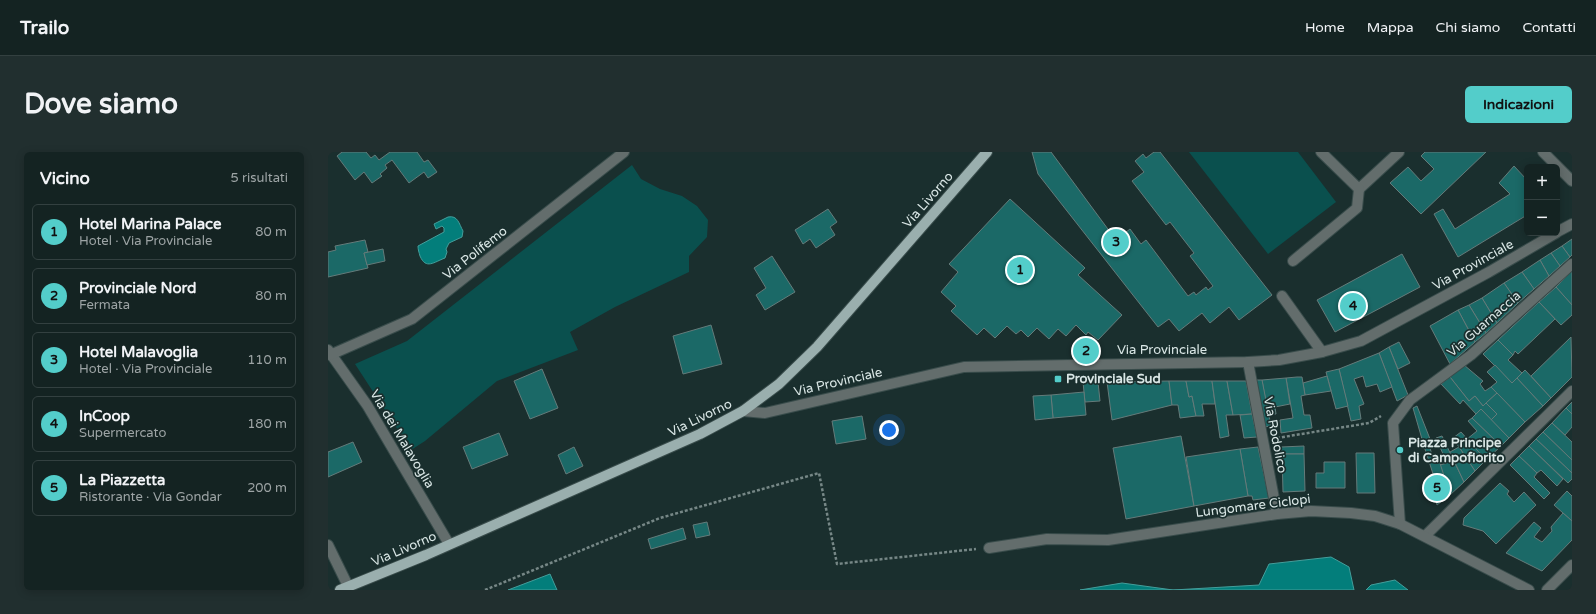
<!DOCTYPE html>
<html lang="it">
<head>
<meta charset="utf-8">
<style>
  :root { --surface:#142322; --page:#212f2f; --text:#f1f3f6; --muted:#9da4a5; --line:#334040; --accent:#53cdca }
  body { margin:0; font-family:"Varela Round",sans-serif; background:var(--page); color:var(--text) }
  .controls { position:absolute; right:12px; top:12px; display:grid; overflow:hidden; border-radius:6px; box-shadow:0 2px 10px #0003 }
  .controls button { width:36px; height:36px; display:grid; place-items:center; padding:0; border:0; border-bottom:1px solid var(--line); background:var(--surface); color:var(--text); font:20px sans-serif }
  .you { position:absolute; left:561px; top:278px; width:14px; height:14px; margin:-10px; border:3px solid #fff; border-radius:50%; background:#1a73e8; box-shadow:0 0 0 6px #1a73e833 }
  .badge { display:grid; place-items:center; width:26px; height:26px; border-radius:50%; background:var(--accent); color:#111; font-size:13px; font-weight:700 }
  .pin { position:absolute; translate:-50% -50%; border:2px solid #fff; box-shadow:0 1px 4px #0006 }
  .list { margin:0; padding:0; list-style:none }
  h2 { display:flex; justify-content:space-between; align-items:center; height:52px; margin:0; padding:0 16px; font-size:17px }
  h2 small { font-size:13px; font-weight:400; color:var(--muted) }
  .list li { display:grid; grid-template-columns:26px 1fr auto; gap:12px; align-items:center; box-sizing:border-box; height:56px; margin:0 8px 8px; padding:0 8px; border:1px solid var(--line); border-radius:6px }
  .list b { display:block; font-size:15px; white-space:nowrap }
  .list p { margin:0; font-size:13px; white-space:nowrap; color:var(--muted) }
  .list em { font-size:13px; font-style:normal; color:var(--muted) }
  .map { position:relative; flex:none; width:1244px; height:438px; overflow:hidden; border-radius:6px }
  header { display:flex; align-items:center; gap:24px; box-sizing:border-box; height:56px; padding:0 20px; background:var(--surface); border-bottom:1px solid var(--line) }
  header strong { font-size:19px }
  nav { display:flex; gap:22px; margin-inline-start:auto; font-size:14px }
  .intro { display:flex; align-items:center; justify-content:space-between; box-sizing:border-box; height:96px; padding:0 24px }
  h1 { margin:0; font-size:28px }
  .button { padding:10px 18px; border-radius:6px; background:var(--accent); color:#111; font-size:14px; font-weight:700 }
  main { display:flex; gap:24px; padding:0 24px }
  aside { flex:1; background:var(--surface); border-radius:6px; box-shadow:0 2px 10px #0003 }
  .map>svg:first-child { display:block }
</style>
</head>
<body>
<header>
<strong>Trailo</strong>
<nav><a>Home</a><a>Mappa</a><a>Chi siamo</a><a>Contatti</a></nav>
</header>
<div class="intro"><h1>Dove siamo</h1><a class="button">Indicazioni</a></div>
<main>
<aside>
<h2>Vicino<small>5 risultati</small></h2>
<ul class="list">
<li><span class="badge">1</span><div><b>Hotel Marina Palace</b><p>Hotel · Via Provinciale</p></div><em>80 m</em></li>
<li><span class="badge">2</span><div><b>Provinciale Nord</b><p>Fermata</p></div><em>80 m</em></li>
<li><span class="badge">3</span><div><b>Hotel Malavoglia</b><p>Hotel · Via Provinciale</p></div><em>110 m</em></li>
<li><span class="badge">4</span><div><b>InCoop</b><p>Supermercato</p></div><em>180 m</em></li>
<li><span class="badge">5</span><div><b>La Piazzetta</b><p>Ristorante · Via Gondar</p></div><em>200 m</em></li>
</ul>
</aside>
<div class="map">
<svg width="1244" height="438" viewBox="0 0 1244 438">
  <rect width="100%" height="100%" fill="#1a2f2e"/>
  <g fill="#0a504e">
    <polygon points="861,0 970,0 1008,50 940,102"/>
    <polygon points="304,13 313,27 332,37 354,44 369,54 380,68 379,85 361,104 361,120 287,155 242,180 250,198 169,229 97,289 83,298 27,212 79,189"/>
  </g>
  <g fill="#037e7b" stroke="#449e9b">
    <path d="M120,65c10,-2 11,7 15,14l-1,6 -13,6 -3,6 1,3 -2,6c-11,4 -19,12 -25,-2 -1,-4 -2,-6 -2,-10l26,-14v-4l-2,-2 -6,3 -2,-5z"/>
    <polygon points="1003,405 1021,415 1026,438 752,438 794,431 845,438 931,433 941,412"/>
    <polygon points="222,422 229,438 180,438"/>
    <polygon points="1067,428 1080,438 1038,438 1043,433"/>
  </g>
  <g fill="#1b6967" stroke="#647b7a">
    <polygon points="14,0 38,0 43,6 47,3 51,8 62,0 89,0 96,10 100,8 109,20 100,26 96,20 81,31 64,8 57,13 59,16 52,22 54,24 44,31 36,20 27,28 9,4"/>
    <polygon points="704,0 723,0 788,88 802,77 813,92 818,88 860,144 866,140 868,143 878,135 880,138 885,134 862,104 866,101 842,70 838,73 804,29 816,20 807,9 815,2 818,6 826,0 832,0 944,143 911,168 901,155 882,171 874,161 851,179 841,167 830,175 710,22"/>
    <polygon points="1097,0 1158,0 1093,62 1062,31 1080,15 1093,29 1106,17 1093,4"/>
    <polygon points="1186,14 1199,28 1199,63 1130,105 1106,62 1115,57 1127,77 1182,42 1171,31"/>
    <polygon points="682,47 757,116 750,123 794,163 770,188 760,180 758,183 748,173 738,184 730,177 721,187 709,176 700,185 693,178 688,182 679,174 667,186 656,176 649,183 623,159 628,154 613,140 630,120 621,112"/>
    <polygon points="500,57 509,70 502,75 507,83 488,96 482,87 475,92 467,78"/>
    <polygon points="1244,87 1244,103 1242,105 1234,94"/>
    <polygon points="37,88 40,100 36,101 40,116 0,125 0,100 8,98 7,94"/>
    <polygon points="1234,94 1242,105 1232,114 1223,101"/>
    <polygon points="55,97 57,109 39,113 36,101"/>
    <polygon points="1223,101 1232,114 1221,124 1212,108"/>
    <polygon points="1074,102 1092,135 1007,180 989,148"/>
    <polygon points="444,104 467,140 437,158 428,143 438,136 426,116"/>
    <polygon points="1212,108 1221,124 1206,137 1194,120"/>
    <polygon points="1244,119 1244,153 1228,135"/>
    <polygon points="1194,120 1206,137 1190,151 1176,131"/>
    <polygon points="1176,131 1190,151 1169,171 1154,146"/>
    <polygon points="1228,135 1244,153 1244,163 1233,173 1211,150"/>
    <polygon points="1154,146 1169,171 1158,181 1141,153"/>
    <polygon points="1211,150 1227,167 1190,202 1187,199 1185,203 1170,188"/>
    <polygon points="1141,153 1158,181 1147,190 1130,158"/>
    <polygon points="1130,158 1147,190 1122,212 1102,174"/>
    <polygon points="383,173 394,212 355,222 345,184"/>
    <polygon points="1243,185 1244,225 1223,246 1203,224"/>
    <polygon points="1170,188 1185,203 1180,208 1194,221 1184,231 1155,202"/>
    <polygon points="1071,190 1082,211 1070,217 1061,195"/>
    <polygon points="1061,195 1080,243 1069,249 1051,201"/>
    <polygon points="1051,201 1064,235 1052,240 1049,232 1038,235 1035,224 1026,227 1036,252 1031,254 1033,267 1023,269 1011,217"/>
    <polygon points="1136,213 1155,229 1152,232 1157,239 1163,235 1169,241 1155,254 1147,244 1141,249 1122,225"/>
    <polygon points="1167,213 1184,231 1189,226 1215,254 1197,270 1163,235 1169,230 1159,220"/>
    <polygon points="214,217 230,256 202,267 186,229"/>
    <polygon points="1011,217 1020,254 1008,257 998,220"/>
    <polygon points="1197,218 1223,246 1215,254 1189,226"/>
    <polygon points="999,224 1003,239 977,243 975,231"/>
    <polygon points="969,225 974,225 977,243 973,244 976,263 982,263 984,276 953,281 952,268 965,266 958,226"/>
    <polygon points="1122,225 1141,249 1147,244 1155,254 1158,251 1169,262 1163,268 1153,257 1148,262 1135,248 1132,252 1113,232"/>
    <polygon points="958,226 962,252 947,255 948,262 940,262 934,228"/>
    <polygon points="927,228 934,228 943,274 935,275"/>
    <polygon points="841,229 844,253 784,268 779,230"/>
    <polygon points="841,229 858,229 861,245 864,244 868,264 852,266 850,253 844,253"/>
    <polygon points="858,229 884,229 887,252 874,252 876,264 868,264 864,244 861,245"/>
    <polygon points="884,229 899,229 905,263 898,263 901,284 892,286"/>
    <polygon points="899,229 918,229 924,262 905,263"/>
    <polygon points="755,230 770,230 772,249 757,250"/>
    <polygon points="756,240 758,263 725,266 723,243"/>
    <polygon points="1169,241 1197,270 1181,286 1163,268 1169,262 1158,251"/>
    <polygon points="723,243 725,266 707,268 705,244"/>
    <polygon points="1244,250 1244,262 1238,256"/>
    <polygon points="1089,254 1104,292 1096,294 1085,256"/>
    <polygon points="1238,256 1244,262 1244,275 1237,283 1224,271"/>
    <polygon points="1153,257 1181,286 1173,294 1144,266"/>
    <polygon points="924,262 929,285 916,286 912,263"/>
    <polygon points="534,264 538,287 508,292 504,269"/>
    <polygon points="1144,266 1173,294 1158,308 1139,287 1149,279 1140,269"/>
    <polygon points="1224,271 1244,290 1244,308 1215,280"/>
    <polygon points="1133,280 1158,308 1147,319 1125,286"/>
    <polygon points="1215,280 1244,308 1244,321 1208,287"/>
    <polygon points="171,281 180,303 144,317 135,295"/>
    <polygon points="853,284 866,354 798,367 785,296"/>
    <polygon points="1114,284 1136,330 1122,343 1112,313 1119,311 1108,286"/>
    <polygon points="1208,287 1244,321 1244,327 1240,331 1201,294"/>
    <polygon points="25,290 34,310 0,325 0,300"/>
    <polygon points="1101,293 1106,309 1111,308 1122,343 1109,353 1103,329 1107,328 1096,294"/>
    <polygon points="976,294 976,302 954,302 953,295"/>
    <polygon points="1201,294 1235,327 1229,334 1213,318 1209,321 1191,304"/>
    <polygon points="246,295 255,314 238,322 230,303"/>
    <polygon points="930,295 941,346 925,348 924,344 920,344 912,297"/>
    <polygon points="1131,295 1147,319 1136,330 1122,300"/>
    <polygon points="912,297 920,344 866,354 858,305"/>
    <polygon points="1028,301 1046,301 1047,341 1029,341"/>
    <polygon points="954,302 976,302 977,339 955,340"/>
    <polygon points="1191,304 1209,321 1206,325 1222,341 1216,347 1182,313"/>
    <polygon points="996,310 1017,310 1017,336 988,336 988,321 996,321"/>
    <polygon points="1172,331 1181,339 1179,342 1186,350 1196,340 1208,353 1168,392 1155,379 1135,373 1136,366"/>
    <polygon points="1239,339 1244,344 1244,369 1226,353"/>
    <polygon points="1235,361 1244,369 1244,388 1214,419 1178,401 1206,370 1213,376 1206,385 1214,390 1224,379 1223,375"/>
    <polygon points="379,370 382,383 368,386 365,373"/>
    <polygon points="355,376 358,387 323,397 320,387"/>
  </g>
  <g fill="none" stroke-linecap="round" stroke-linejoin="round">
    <defs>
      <g id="minor">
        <polyline points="1215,0 1244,29"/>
        <polyline points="1031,37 1071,0"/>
        <polyline points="1229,80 1244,72"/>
        <polyline points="965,109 1029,56 1031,37 993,0"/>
        <polyline points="954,144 994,200"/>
        <polyline points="0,198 39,253 121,392"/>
        <polyline points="2,203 84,167 296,0"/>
        <polyline points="920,210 949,362"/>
        <polyline points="415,259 437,261 636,215 920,210 951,208 994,200 1033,189 1161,120 1228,81"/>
        <polyline points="1072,372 1065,271 1082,248 1143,203 1244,112"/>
        <polyline points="1097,384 1244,239"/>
        <polyline points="0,393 20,434"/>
        <polyline points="661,396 719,387 780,388 949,362 983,359 1023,361 1047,364 1072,372 1201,438"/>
        <polyline points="1219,438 1244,413"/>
      </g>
      <polyline id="major" points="12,438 98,403 372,282 415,259 451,232 489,195 659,0"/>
    </defs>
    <use href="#minor" stroke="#394c4b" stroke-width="12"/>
    <use href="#major" stroke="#394c4b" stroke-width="12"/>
    <g stroke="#768786" stroke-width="2.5" stroke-dasharray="3 2" stroke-linecap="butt">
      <polyline points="949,286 1041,271 1053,264"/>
      <polyline points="157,438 332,366 491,321 509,412 648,397"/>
    </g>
    <use href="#minor" stroke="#636d6c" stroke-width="10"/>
    <use href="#major" stroke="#9aafae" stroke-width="10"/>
  </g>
  <g fill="#53cdca" stroke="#1a2f2e" stroke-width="1.5">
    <rect x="726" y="223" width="8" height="8" rx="2"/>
    <circle cx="1072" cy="298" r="4"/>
  </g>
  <g text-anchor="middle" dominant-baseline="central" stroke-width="3.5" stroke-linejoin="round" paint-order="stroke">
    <g font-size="13" fill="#dae7e6" stroke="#1a2f2e">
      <text transform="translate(600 48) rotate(-49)">Via Livorno</text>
      <text transform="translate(147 101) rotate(-38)">Via Polifemo</text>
      <text transform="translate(1145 113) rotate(-29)">Via Provinciale</text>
      <text transform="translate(1156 172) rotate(-41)">Via Guarnaccia</text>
      <text x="834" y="198">Via Provinciale</text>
      <text transform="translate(510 230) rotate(-13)">Via Provinciale</text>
      <text transform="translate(372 266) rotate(-26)">Via Livorno</text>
      <text transform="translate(947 283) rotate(79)">Via Rodolico</text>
      <text transform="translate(74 287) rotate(59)">Via dei Malavoglia</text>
      <text transform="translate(925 354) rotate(-7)">Lungomare Ciclopi</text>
      <text transform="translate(76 397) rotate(-23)">Via Livorno</text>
    </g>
    <g font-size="13" font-weight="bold" fill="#dae7e6" stroke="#1a2f2e" text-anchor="start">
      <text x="738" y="227">Provinciale Sud</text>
      <text x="1080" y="291">Piazza Principe<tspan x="1080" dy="15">di Campofiorito</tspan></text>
    </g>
  </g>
</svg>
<div class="controls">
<button>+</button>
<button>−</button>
</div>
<div class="you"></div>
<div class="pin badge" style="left:692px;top:118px">1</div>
<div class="pin badge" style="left:758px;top:199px">2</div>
<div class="pin badge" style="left:788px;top:90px">3</div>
<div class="pin badge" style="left:1025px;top:154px">4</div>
<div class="pin badge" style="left:1109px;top:336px">5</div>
</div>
</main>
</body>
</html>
